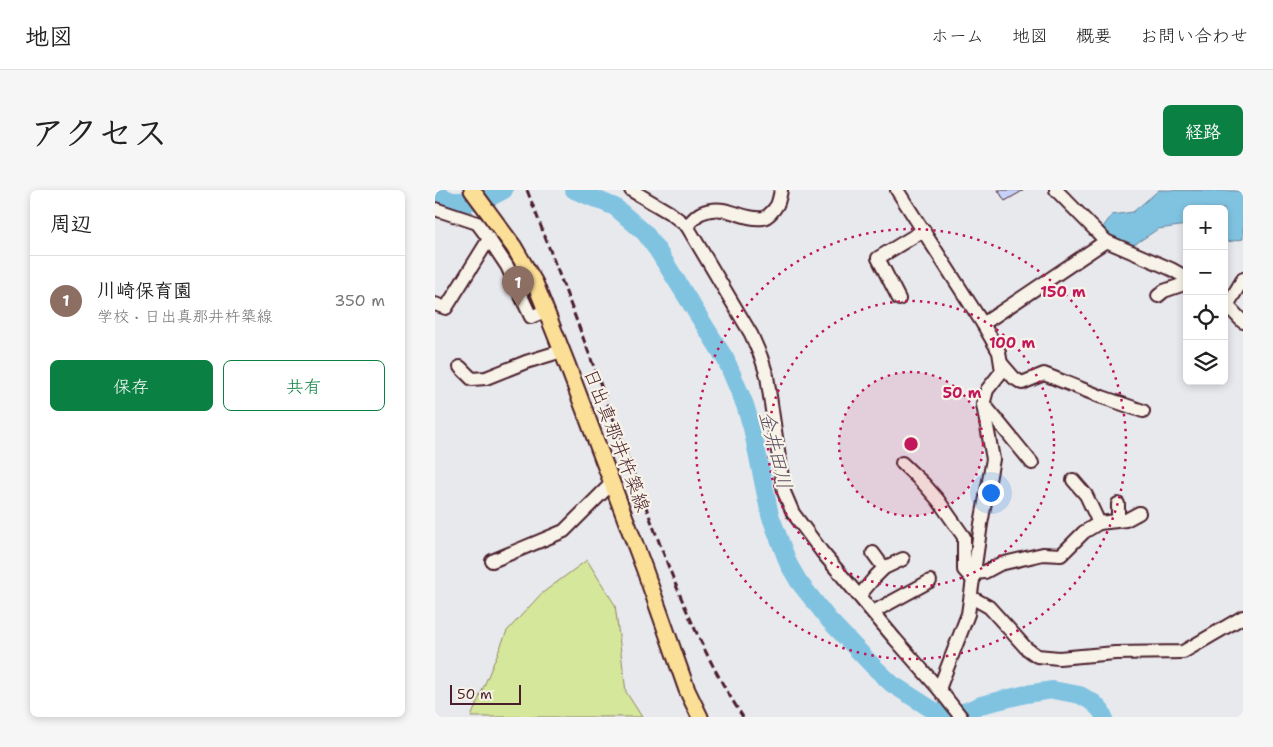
<!DOCTYPE html>
<html lang="ja">
<head>
<meta charset="utf-8">
<style>
  :root { --surface:#fff; --page:#f6f6f6; --text:#222; --muted:#767676; --line:#e0e0e0; --accent:#0b8043 }
  body { margin:0; font-family:"Shantell Sans","Klee One",sans-serif; background:var(--page); color:var(--text) }
  .controls { position:absolute; right:15px; top:15px; display:grid; overflow:hidden; border-radius:8px; box-shadow:0 2px 8px #0003 }
  .controls button { width:45px; height:45px; display:grid; place-items:center; padding:0; border:0; border-bottom:1px solid var(--line); background:var(--surface); color:var(--text); font:25px sans-serif }
  .scale { position:absolute; left:15px; bottom:12px; width:71px; box-sizing:border-box; padding-left:5px; border:2px solid #4a1f2b; border-top:0; font-size:14px; line-height:18px; white-space:nowrap; color:#4a1f2b; -webkit-text-stroke:4px #f7f3e8; paint-order:stroke }
  .you { position:absolute; left:555px; top:302px; width:18px; height:18px; margin:-12px; border:4px solid #fff; border-radius:50%; background:#1a73e8; box-shadow:0 0 0 8px #1a73e833 }
  .badge { display:grid; place-items:center; width:32px; height:32px; border-radius:50%; background:var(--accent); color:#fff; font-size:16px; font-weight:700 }
  .pin { position:absolute; translate:-50% -41px; filter:drop-shadow(0 1px 2px #0008) }
  .pin::after { content:''; position:absolute; top:26px; width:18px; height:15px; background:inherit; clip-path:polygon(0 0,100% 0,50% 100%) }
  .list { margin:0; padding:0; list-style:none }
  h2 { display:flex; justify-content:space-between; align-items:center; height:65px; margin:0; padding:0 20px; font-size:21px }
  h2 small { font-size:16px; font-weight:400; color:var(--muted) }
  .list li { display:grid; grid-template-columns:32px 1fr auto; gap:15px; align-items:center; box-sizing:border-box; height:90px; padding:0 20px; border-top:1px solid var(--line) }
  .list b { display:block; font-size:19px; white-space:nowrap }
  .list p { margin:0; font-size:16px; white-space:nowrap; color:var(--muted) }
  .list em { font-size:16px; font-style:normal; color:var(--muted) }
  .actions { display:flex; gap:10px; padding:15px 20px }
  .actions a { flex:1; padding:11px 0; border:1px solid var(--accent); border-radius:8px; text-align:center; font-size:18px; color:var(--accent) }
  .actions .main { background:var(--accent); color:#fff }
  .icon { flex:none; width:28px; height:28px; fill:none; stroke:currentColor; stroke-width:2; stroke-linecap:round; stroke-linejoin:round }
  .map { position:relative; flex:none; width:808px; height:527px; overflow:hidden; border-radius:8px }
  header { display:flex; align-items:center; gap:30px; box-sizing:border-box; height:70px; padding:0 25px; background:var(--surface); border-bottom:1px solid var(--line) }
  header strong { font-size:24px }
  nav { display:flex; gap:28px; margin-inline-start:auto; font-size:18px }
  .intro { display:flex; align-items:center; justify-content:space-between; box-sizing:border-box; height:120px; padding:0 30px }
  h1 { margin:0; font-size:35px }
  .button { padding:12px 22px; border-radius:8px; background:var(--accent); color:#fff; font-size:18px; font-weight:700 }
  main { display:flex; gap:30px; padding:0 30px }
  aside { flex:1; background:var(--surface); border-radius:8px; box-shadow:0 2px 8px #0003 }
  .map>svg:first-child { display:block }
</style>
</head>
<body>
<header>
<strong>地図</strong>
<nav><a>ホーム</a><a>地図</a><a>概要</a><a>お問い合わせ</a></nav>
</header>
<div class="intro"><h1>アクセス</h1><a class="button">経路</a></div>
<main>
<aside>
<h2>周辺<small></small></h2>
<ul class="list">
<li><span class="badge" style="background:#8d6e63">1</span><div><b>川崎保育園</b><p>学校 · 日出真那井杵築線</p></div><em>350 m</em></li>
</ul>
<div class="actions"><a class="main">保存</a><a>共有</a></div>
</aside>
<div class="map">
<svg width="808" height="527" viewBox="0 0 808 527">
  <rect width="100%" height="100%" fill="#e8e9ed"/>
  <filter id="ink" filterUnits="userSpaceOnUse"><feTurbulence type="fractalNoise" baseFrequency=".02" numOctaves="2"/><feDisplacementMap in="SourceGraphic" scale="10" xChannelSelector="R" yChannelSelector="G"/><feConvolveMatrix kernelMatrix="1 2 1 2 8 2 1 2 1" color-interpolation-filters="sRGB"/></filter>
  <g filter="url(#ink)">
    <polygon fill="#d5e79b" stroke="#908363" points="152,370 180,415 191,502 207,527 36,527 72,441 106,404"/>
    <g fill="#80c3e1" stroke="#6a8198">
      <path d="M0,0c25,0 26,7 40,26l-40,-12z"/>
      <polygon points="724,0 808,1 808,49 793,52 789,49 789,19 752,19 752,35 723,39 697,56 674,46 668,37 677,25 698,22"/>
    </g>
    <g fill="none" stroke-linecap="round" stroke-linejoin="round">
      <g stroke="#80c3e1" stroke-width="18">
        <polyline points="139,0 180,17 210,43 223,61 291,170 310,215 317,238 335,325 354,375 364,392 394,430 438,476 457,494 509,527"/>
        <polyline points="0,2 15,11 48,11 69,0"/>
        <polyline points="516,527 546,515 591,504 618,500 645,505 659,513 667,522 669,527"/>
      </g>
    </g>
    <polygon fill="#c6d2f9" stroke="#4a1f2b" points="563,0 589,0 570,11"/>
    <g fill="none" stroke-linecap="round" stroke-linejoin="round">
      <defs>
        <g id="minor">
          <polyline points="196,0 235,23 252,36 316,144 326,167 332,186 349,302 358,323 387,362 460,449 504,499 526,527"/>
          <polyline points="462,0 548,134 564,162 567,181 552,200 548,215 558,269 546,334 533,424 504,499"/>
          <polyline points="621,0 671,51 736,79 752,88"/>
          <polyline points="0,19 42,33 54,49 11,118 0,114"/>
          <path d="M252,36c4,-4 9,-11 14,-13 25,-11 41,8 62,5 5,-1 11,-8 14,-13 2,-4 3,-10 4,-15"/>
          <polyline points="54,49 72,76 96,127 110,121"/>
          <polyline points="723,106 729,101 752,93"/>
          <polyline points="464,109 443,68 489,40"/>
          <polyline points="789,112 808,132"/>
          <polyline points="793,114 808,89"/>
          <polyline points="548,134 671,51"/>
          <polyline points="566,173 579,188 587,193 609,184 667,207 708,221"/>
          <polyline points="25,177 37,189 51,188 91,172 127,161"/>
          <polyline points="548,213 597,273"/>
          <polyline points="467,273 489,294 503,310 529,347 529,380 538,390"/>
          <polyline points="638,290 651,305 664,333"/>
          <polyline points="683,314 683,330"/>
          <polyline points="438,363 449,378"/>
          <polyline points="57,371 129,341 177,293"/>
          <polyline points="539,383 550,382 565,374 608,364 626,365 649,342 664,333 691,330 704,323"/>
          <polyline points="425,405 440,387 449,378 468,369"/>
          <polyline points="536,407 554,417 591,458 602,466 624,468 680,463 748,462 808,427"/>
          <polyline points="438,422 495,391"/>
        </g>
        <polyline id="major" points="37,0 79,57 100,93 132,174 209,378 252,500 265,527"/>
      </defs>
      <use href="#minor" stroke="#4a1f2b" stroke-width="16"/>
      <use href="#major" stroke="#4a1f2b" stroke-width="19"/>
      <use href="#minor" stroke="#f7f3e8" stroke-width="12"/>
      <use href="#major" stroke="#fbdf96" stroke-width="15"/>
      <path stroke="#4a1f2b" stroke-width="3" stroke-dasharray="8 4" stroke-linecap="butt" d="M92,0c37,96 73,193 109,290 30,81 59,164 107,237"/>
    </g>
  </g>
  <circle cx="476" cy="254" r="72" fill="#c2185b" fill-opacity=".12"/>
  <g fill="none" stroke="#c2185b" stroke-width="2.5" stroke-dasharray="2.5 5">
    <circle cx="476" cy="254" r="72"/>
    <circle cx="476" cy="254" r="143"/>
    <circle cx="476" cy="254" r="215"/>
  </g>
  <g text-anchor="middle" dominant-baseline="central" stroke-width="4.5" stroke-linejoin="round" paint-order="stroke">
    <g font-size="19" fill="#4a1f2b" stroke="#f7f3e8">
      <text transform="translate(182 250) rotate(69)">日出真那井杵築線</text>
    </g>
    <g font-size="20" font-style="italic" fill="#5a5062" stroke="#f7f3e8">
      <text transform="translate(341 260) rotate(76)">金井田川</text>
    </g>
  </g>
  <circle cx="476" cy="254" r="8" fill="#c2185b" stroke="#f7f3e8" stroke-width="2.5"/>
  <g font-size="15" text-anchor="middle" font-weight="bold" fill="#c2185b" stroke="#f7f3e8" stroke-width="4.5" stroke-linejoin="round" paint-order="stroke">
    <text x="628" y="107">150 m</text>
    <text x="577" y="158">100 m</text>
    <text x="527" y="208">50 m</text>
  </g>
</svg>
<div class="controls">
<button>+</button>
<button>−</button>
<button><svg class="icon" aria-label="locate" viewBox="0 0 24 24"><circle cx="12" cy="12" r="6"/><path d="M12 2v4M12 18v4M2 12h4M18 12h4"/></svg></button>
<button><svg class="icon" aria-label="layers" viewBox="0 0 24 24"><path d="M12 4l9 5-9 5-9-5zM3 14l9 5 9-5"/></svg></button>
</div>
<div class="scale">50 m</div>
<div class="you"></div>
<div class="pin badge" style="left:83px;top:117px;background:#8d6e63">1</div>
</div>
</main>
</body>
</html>
